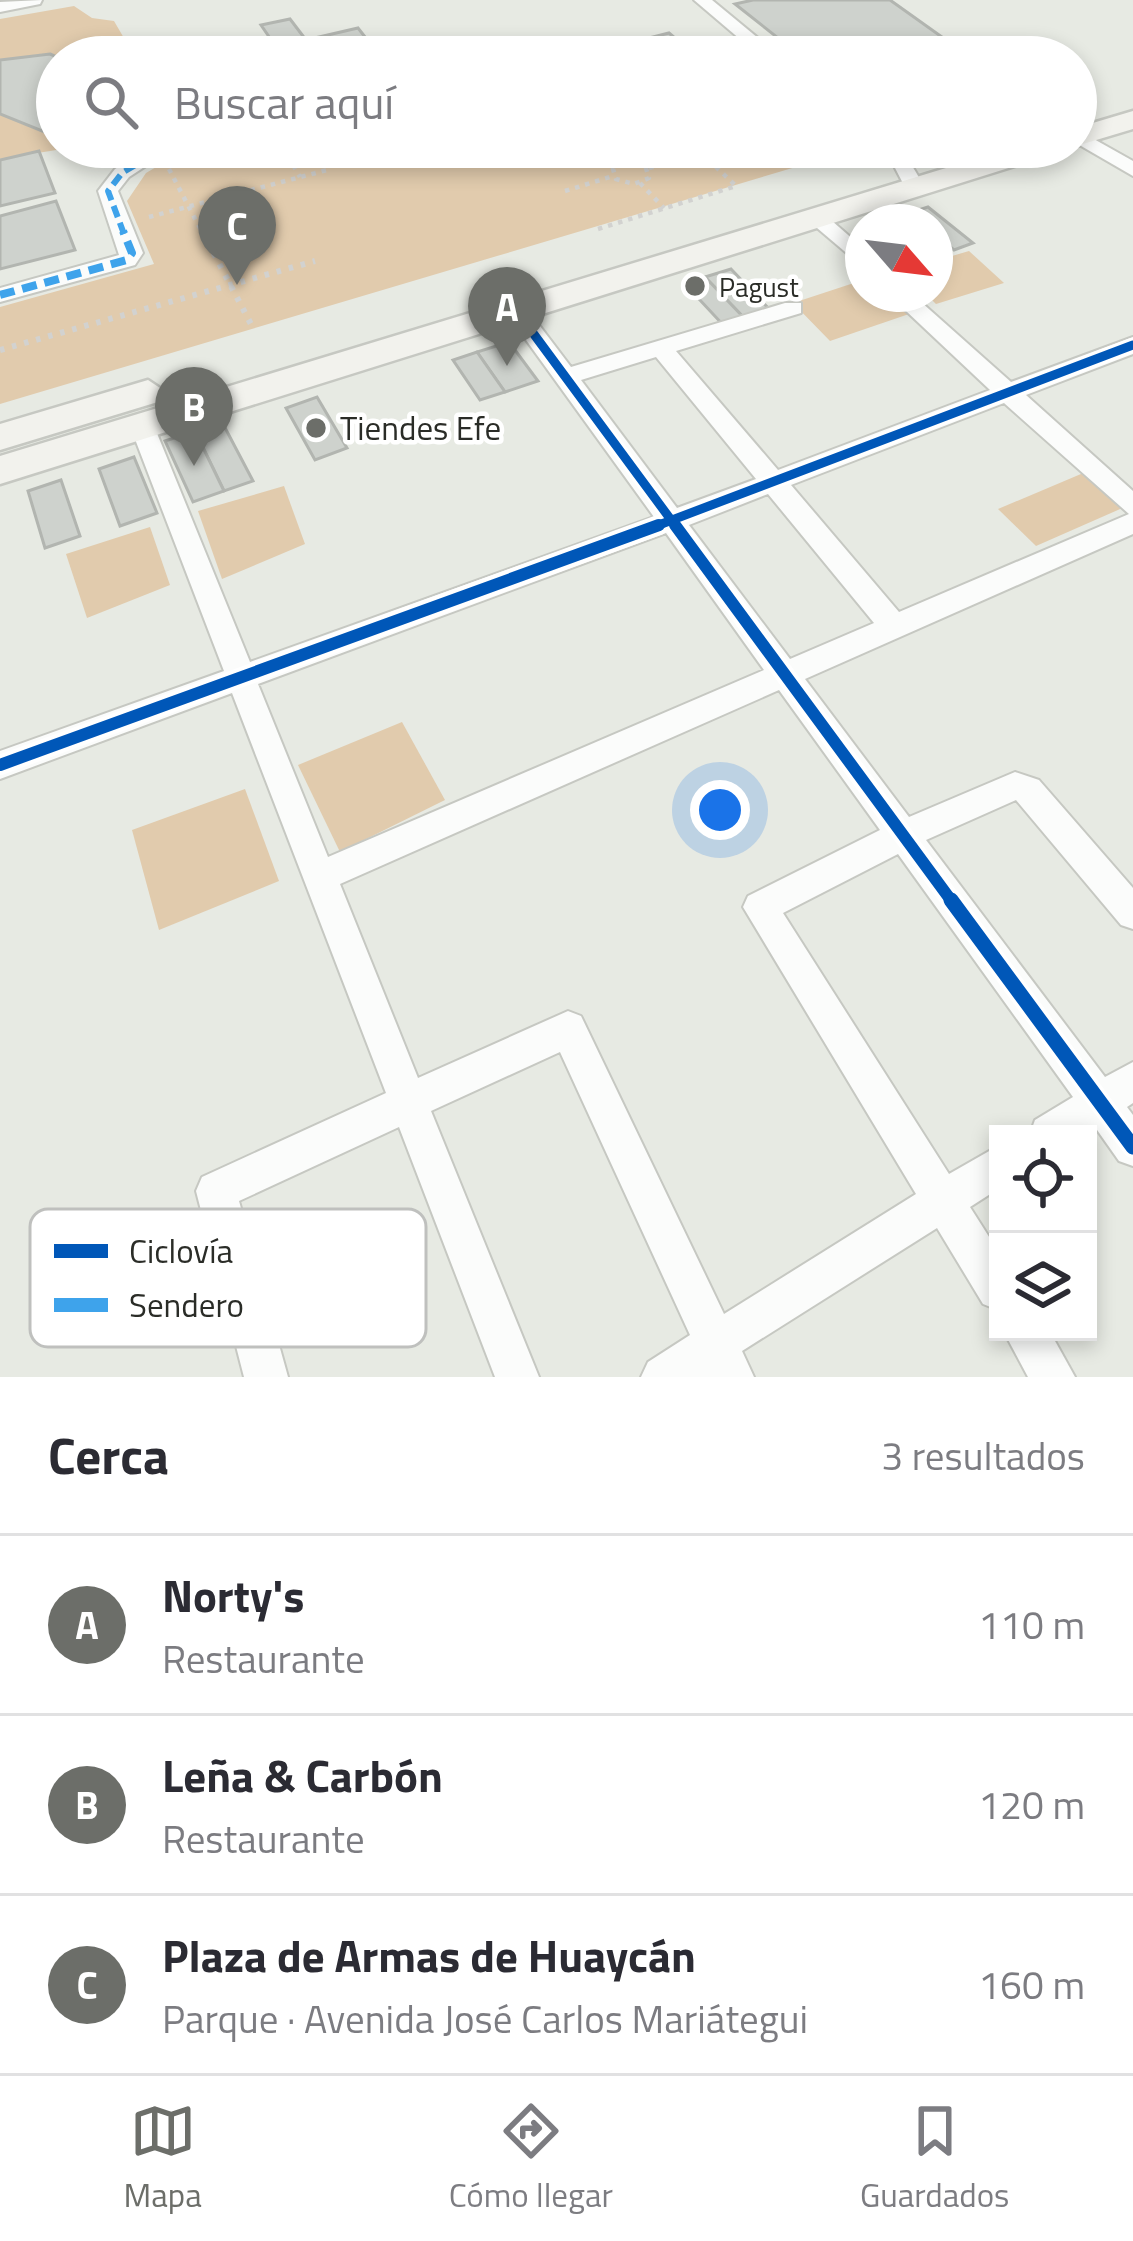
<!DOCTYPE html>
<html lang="es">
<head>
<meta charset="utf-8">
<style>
  :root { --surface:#fff; --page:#f7f7f7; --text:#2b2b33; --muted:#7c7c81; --line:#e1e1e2; --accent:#6c6e69 }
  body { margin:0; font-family:"Titillium Web",sans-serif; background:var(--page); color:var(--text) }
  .controls { position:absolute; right:36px; bottom:36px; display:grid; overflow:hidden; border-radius:0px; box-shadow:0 6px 18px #0003 }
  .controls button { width:108px; height:108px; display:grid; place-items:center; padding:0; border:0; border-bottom:3px solid var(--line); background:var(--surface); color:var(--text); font:60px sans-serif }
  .compass { position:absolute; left:845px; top:204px; width:108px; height:108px; border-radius:50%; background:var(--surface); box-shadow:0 6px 18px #0003; rotate:118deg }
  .you { position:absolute; left:720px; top:810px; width:42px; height:42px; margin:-30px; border:9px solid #fff; border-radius:50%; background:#1a73e8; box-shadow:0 0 0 18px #1a73e833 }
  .badge { display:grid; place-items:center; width:78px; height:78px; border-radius:50%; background:var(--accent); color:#fff; font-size:39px; font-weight:700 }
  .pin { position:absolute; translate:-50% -99px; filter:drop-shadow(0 3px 6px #0008) }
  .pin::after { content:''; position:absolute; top:63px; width:42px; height:36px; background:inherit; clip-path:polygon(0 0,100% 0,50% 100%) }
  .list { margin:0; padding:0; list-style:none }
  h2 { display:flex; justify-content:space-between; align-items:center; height:156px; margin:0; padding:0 48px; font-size:51px }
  h2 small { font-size:39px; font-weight:400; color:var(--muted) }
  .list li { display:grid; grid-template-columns:78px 1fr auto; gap:36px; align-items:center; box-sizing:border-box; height:180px; padding:0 48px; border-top:3px solid var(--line) }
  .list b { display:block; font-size:45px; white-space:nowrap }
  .list p { margin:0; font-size:39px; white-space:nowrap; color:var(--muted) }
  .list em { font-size:39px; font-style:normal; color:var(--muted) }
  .icon { flex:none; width:66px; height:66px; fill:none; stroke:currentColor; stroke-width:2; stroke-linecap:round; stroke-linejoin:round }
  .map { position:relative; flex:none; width:1133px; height:1377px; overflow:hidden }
  .search { position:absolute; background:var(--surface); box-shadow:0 6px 18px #0003; left:36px; right:36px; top:36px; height:132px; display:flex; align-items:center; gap:30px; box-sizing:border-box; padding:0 42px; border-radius:66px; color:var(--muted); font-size:45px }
  .sheet { height:696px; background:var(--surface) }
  nav { display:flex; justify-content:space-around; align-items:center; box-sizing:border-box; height:168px; border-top:3px solid var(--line); background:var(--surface); font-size:33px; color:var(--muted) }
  nav a { display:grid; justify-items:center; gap:6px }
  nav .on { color:var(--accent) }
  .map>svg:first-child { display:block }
</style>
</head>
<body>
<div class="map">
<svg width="1133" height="1377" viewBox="0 0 1133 1377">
  <rect width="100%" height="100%" fill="#e7eae3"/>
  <g fill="#e1cbad">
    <polygon points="74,6 92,18 114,21 135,57 57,57 57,147 75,147 0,159 0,19"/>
    <polygon points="190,147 836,147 843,153 0,404 0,307 154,264 127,201 146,173"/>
    <polygon points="969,251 1004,283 936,304 926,294 935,294 935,261"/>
    <polygon points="863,280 863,294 887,294 909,314 830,341 793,303"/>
    <polygon points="1088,471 1127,506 1036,546 998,509"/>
    <polygon points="284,486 305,544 222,579 198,511"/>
    <polygon points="150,527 170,585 87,618 66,554"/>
    <polygon points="402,722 445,800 340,852 298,765"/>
    <polygon points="245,789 279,881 159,930 132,830"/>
  </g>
  <g fill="#ced2cd" stroke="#b2b5b0" stroke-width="3">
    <polygon points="753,0 890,0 970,57 802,57 735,4"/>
    <polygon points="290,19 306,40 358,28 376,51 283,57 261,25"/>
    <polygon points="669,33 697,57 655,57 637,41"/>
    <polygon points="510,42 526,57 467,53"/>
    <polygon points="50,54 57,57 57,137 0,114 0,60"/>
    <polygon points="39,151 55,193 0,206 0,160"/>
    <polygon points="56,201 75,250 0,269 0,216"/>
    <polygon points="928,207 973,243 954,250 935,234 935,222 920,222 909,213"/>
    <polygon points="731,269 772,312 746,320 705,277"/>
    <polygon points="705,277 746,320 726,328 685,284"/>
    <polygon points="509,342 538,381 505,392 477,352"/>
    <polygon points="477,352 505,392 480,400 453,360"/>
    <polygon points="317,397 347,448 315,460 286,408"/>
    <polygon points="222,422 253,481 224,491 195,431"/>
    <polygon points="195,431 224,491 193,502 165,441"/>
    <polygon points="134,457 157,513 120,526 99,469"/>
    <polygon points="61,480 80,536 45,548 28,491"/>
  </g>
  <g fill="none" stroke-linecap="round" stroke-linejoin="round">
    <defs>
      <g id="minor">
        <polygon points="42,0 40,4 0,12 0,2"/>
        <polygon points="694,0 712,0 781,57 761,57"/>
        <polygon points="1076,129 1133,161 1133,176 1076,143"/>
        <polygon points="151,147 175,147 129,177 118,191 143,253 135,265 0,302 0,288 119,255 98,191 115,169"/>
        <path d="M872,147c32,0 39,15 53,42l-3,4h-14l-14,-27z"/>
        <polygon points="810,214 824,214 863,248 863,267 810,222"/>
        <path d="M888,294h24l99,88 122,-45v17l-107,41 107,96v43l-328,145 104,138 106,-45 24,8 94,108v41l-12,-4 -105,-125 -90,40 179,237 28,-15v41l-6,4 6,8v51l-14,-5 -24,-34 -11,7h-54l5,-14 38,-23 -175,-243 -115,59 166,261 49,-28v43l-28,18 28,44v59l-15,-6 -46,-76 -195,123 12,26h-113l7,-15 42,-27 -130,-283 -129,59 108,266h-44l-96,-250 -160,74 49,176h-44l-48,-186 6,-14 184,-84 -154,-400 -232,86v-28l224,-80 -94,-245 12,-9 12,9 96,236 404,-145 -146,-202v-10h16l47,62 214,-64h16v10l-125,38 102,119 212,-80zM656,357l100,122 -79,29 -96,-128zM1004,403l125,111 -230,98 -108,-127zM768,494l106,129 -84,36 -101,-134zM666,533l98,137 -436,187 -70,-173zM779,690l101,140 -132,66 -5,11 173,287 -192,120 -143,-298 -13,-5 -150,67 -78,-194z"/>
        <polygon points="1004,1332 1050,1332 1075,1377 1028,1377"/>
      </g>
      <g id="secondary">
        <polygon points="1133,111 1133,129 1076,146 1076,128"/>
        <polygon points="1015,147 1061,147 1056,153 0,484 0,456"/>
        <polygon points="148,380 166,392 161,401 0,450 0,424"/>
      </g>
    </defs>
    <use href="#minor" stroke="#c6c8c2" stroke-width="4"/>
    <use href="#secondary" stroke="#c6c8c2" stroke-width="5"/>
    <g stroke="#d2d2d0" stroke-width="4.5" stroke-dasharray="4.5 6" stroke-linecap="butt">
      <polyline points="293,147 288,156 300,177"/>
      <polyline points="323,147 332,161"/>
      <polyline points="364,147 368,152"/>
      <polyline points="607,147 622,162"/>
      <polyline points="468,161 516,147"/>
      <polygon points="627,162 645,165 649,178 634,184 616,179 613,169"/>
      <polyline points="649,168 701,153"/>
      <polyline points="169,169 203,234"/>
      <polyline points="640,183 664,208"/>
      <polyline points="565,191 613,176"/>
      <polyline points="149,217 327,170"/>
      <polyline points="598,229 736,186 695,147"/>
    </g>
    <g stroke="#d2d2d0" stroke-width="6" stroke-dasharray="4.5 8" stroke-linecap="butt">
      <polyline points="202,231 253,328"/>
      <polyline points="0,350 315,261"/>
    </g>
    <use href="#minor" fill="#fbfcfb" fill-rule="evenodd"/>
    <use href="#secondary" fill="#f2f2ed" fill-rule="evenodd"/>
    <polyline stroke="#3ea3eb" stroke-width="6" stroke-dasharray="12 6" stroke-linecap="butt" points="124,234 108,191 122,173 165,147"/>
    <polyline stroke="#3ea3eb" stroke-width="8" stroke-dasharray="15 8" stroke-linecap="butt" points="0,295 127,260 132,253 123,231"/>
    <defs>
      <g id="cycleway-far2">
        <polyline points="516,310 677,528"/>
        <polyline points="651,528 1133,345"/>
      </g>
      <g id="cycleway-far1">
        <polyline points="675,525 953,903"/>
        <polyline points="0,765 659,525"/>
      </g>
      <polyline id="cycleway" points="951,900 1133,1147"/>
    </defs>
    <use href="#cycleway-far2" stroke="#fff" stroke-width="15"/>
    <use href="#cycleway-far1" stroke="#fff" stroke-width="20"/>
    <use href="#cycleway" stroke="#fff" stroke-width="22"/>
    <use href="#cycleway-far2" stroke="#0057b8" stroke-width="9"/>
    <use href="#cycleway-far1" stroke="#0057b8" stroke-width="12"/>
    <use href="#cycleway" stroke="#0057b8" stroke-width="15"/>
  </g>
  <g fill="#6c6e69" stroke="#fff" stroke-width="4.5">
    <circle cx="695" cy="286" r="12"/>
    <circle cx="316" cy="428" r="12"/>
  </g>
  <g text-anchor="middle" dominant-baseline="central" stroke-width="9" stroke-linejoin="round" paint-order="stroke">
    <g font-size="27" fill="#2a2c27" stroke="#fff" text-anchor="start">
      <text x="719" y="286">Pagust</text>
    </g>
    <g font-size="33" fill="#2a2c27" stroke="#fff" text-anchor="start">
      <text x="340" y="428">Tiendes Efe</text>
    </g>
  </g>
  <rect x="30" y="1209" width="396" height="138" rx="18" fill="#fff" stroke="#bfc0be" stroke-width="3"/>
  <rect x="54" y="1244" width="54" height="14" fill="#0057b8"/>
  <rect x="54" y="1298" width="54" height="14" fill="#3ea3eb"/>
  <g font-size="33" fill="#2a2c27">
    <text x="129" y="1263">Ciclovía</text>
    <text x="129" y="1317">Sendero</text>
  </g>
</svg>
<div class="controls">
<button><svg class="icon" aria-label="locate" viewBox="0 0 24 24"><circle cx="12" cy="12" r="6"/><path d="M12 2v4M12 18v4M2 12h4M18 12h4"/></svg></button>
<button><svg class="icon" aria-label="layers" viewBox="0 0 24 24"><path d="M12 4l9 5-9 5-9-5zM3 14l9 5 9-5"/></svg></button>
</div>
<svg class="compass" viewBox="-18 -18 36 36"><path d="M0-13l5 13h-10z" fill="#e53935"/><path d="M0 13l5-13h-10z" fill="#7c7c81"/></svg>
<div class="you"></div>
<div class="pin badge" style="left:507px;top:366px">A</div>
<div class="pin badge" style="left:194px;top:466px">B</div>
<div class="pin badge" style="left:237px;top:285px">C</div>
<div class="search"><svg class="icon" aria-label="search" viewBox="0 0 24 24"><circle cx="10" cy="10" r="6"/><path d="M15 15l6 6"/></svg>Buscar aquí</div>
</div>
<section class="sheet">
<h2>Cerca<small>3 resultados</small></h2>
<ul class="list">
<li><span class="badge">A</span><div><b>Norty's</b><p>Restaurante</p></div><em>110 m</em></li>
<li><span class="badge">B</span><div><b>Leña &amp; Carbón</b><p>Restaurante</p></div><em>120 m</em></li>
<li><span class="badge">C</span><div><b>Plaza de Armas de Huaycán</b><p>Parque · Avenida José Carlos Mariátegui</p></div><em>160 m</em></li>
</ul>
</section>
<nav>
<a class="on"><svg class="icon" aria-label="map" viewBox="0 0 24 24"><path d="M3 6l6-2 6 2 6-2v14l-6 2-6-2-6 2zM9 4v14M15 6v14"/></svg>Mapa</a>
<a><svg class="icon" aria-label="directions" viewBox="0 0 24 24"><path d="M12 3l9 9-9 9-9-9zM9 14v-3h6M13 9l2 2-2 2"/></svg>Cómo llegar</a>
<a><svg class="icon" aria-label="saved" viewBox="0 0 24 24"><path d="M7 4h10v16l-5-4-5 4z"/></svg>Guardados</a>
</nav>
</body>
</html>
